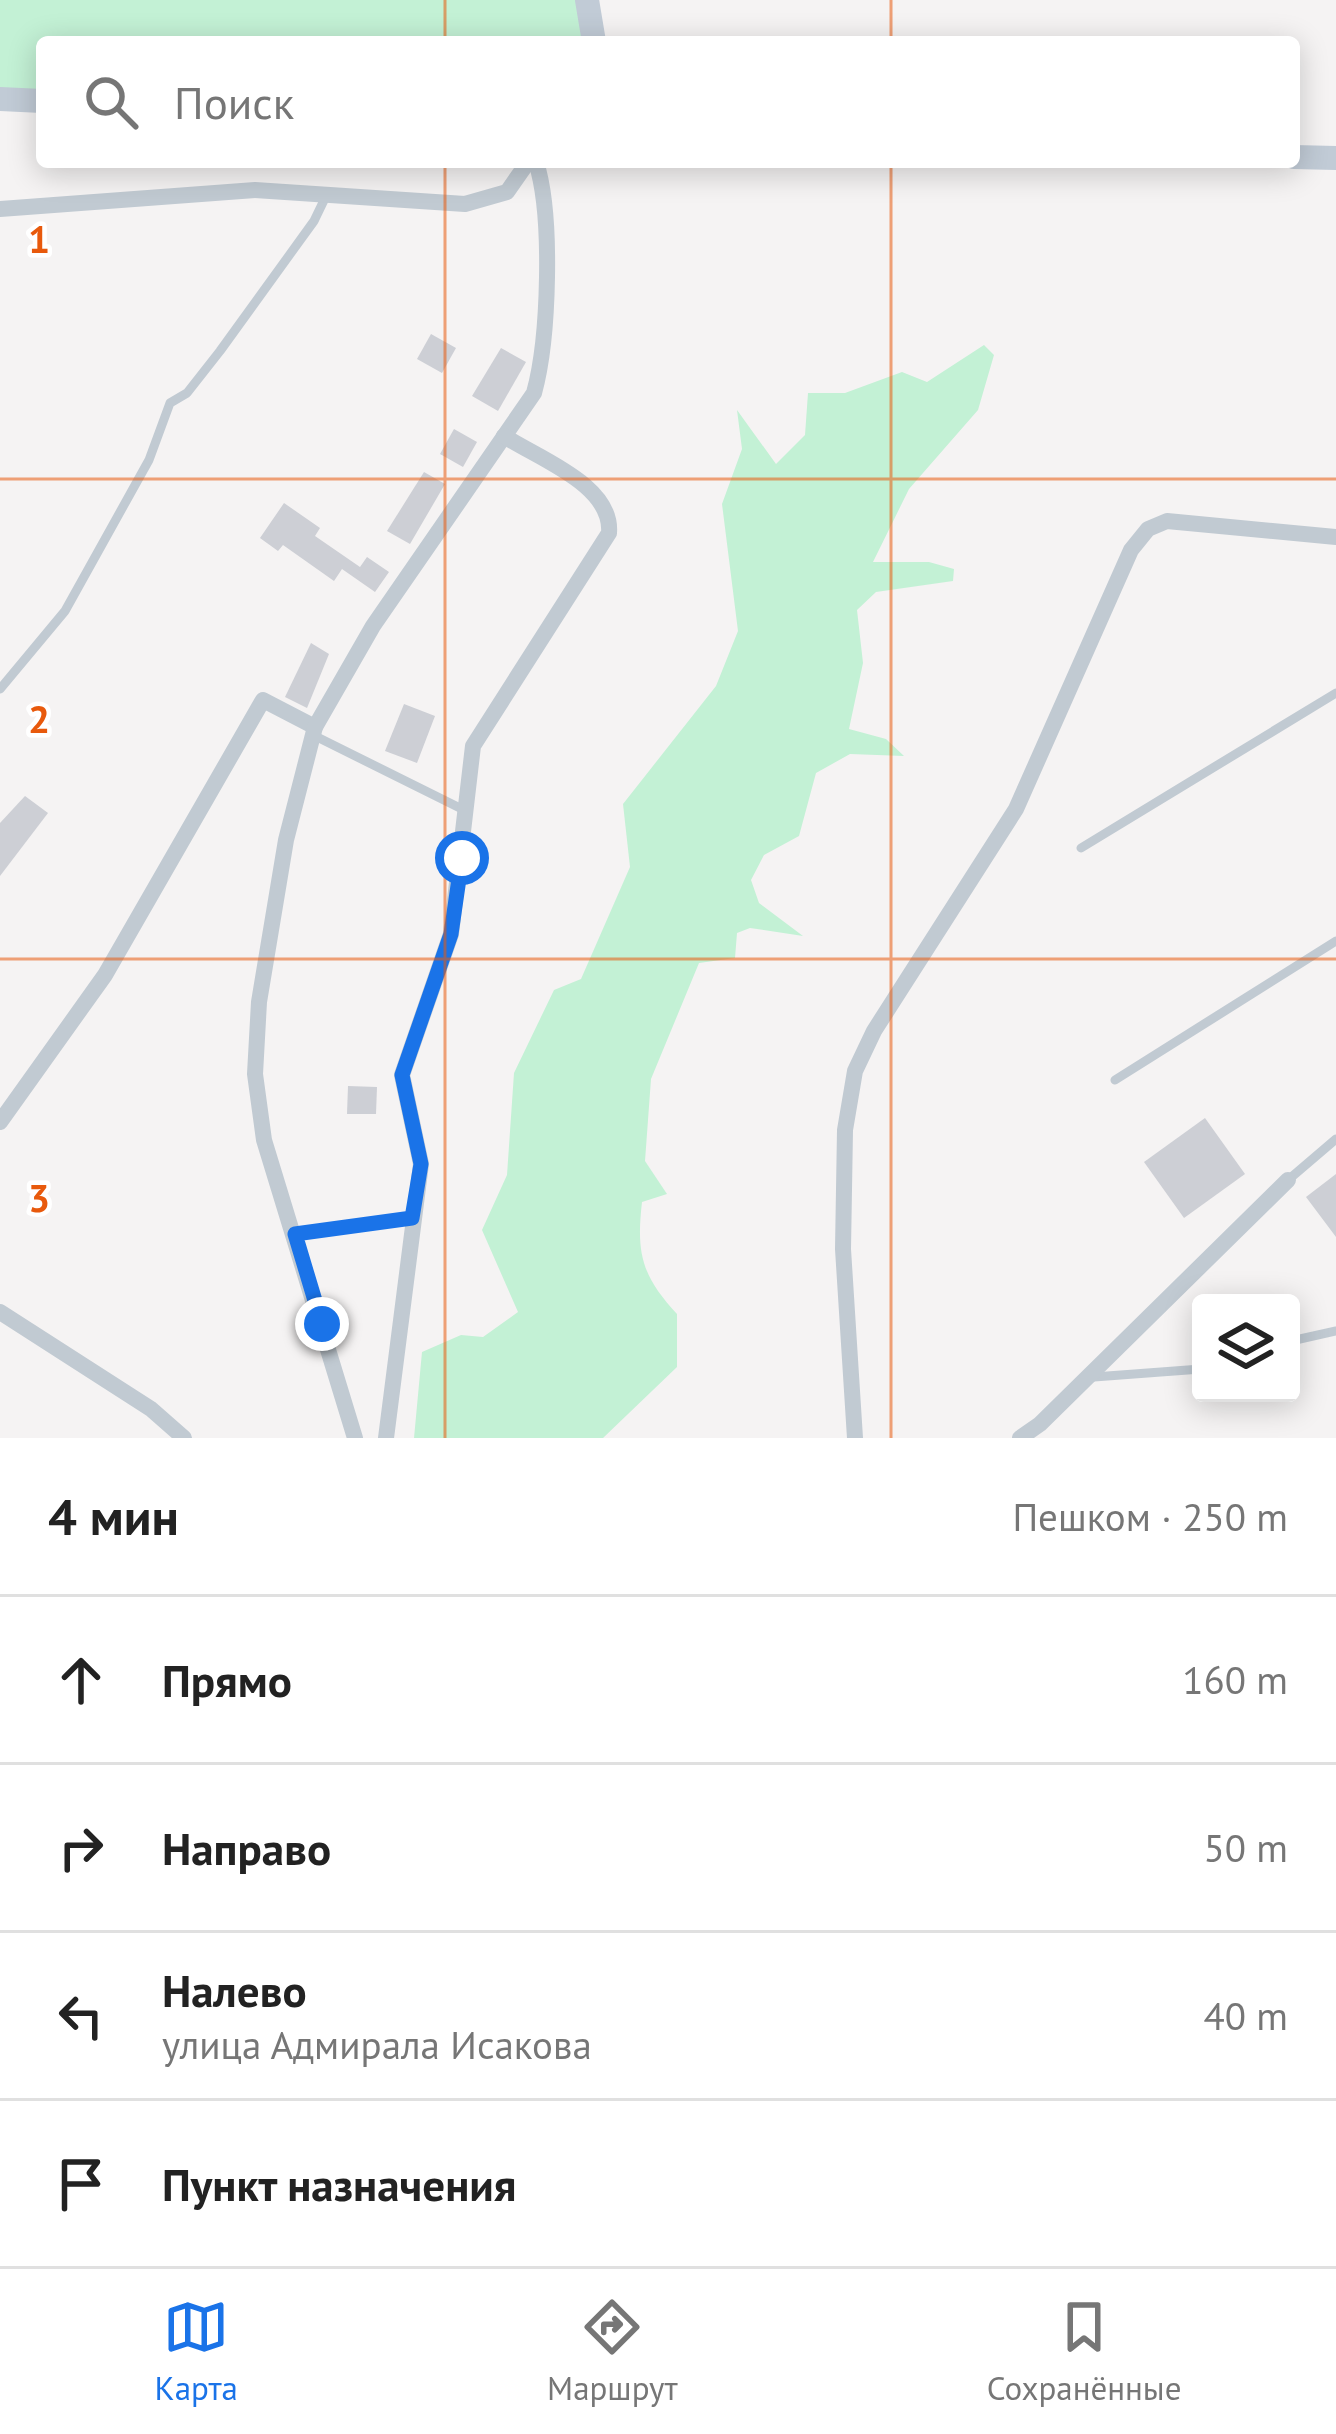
<!DOCTYPE html>
<html lang="ru">
<head>
<meta charset="utf-8">
<style>
  :root { --surface:#fff; --page:#f6f6f6; --text:#222; --muted:#767676; --line:#e0e0e0; --accent:#1a73e8 }
  body { margin:0; font-family:"PT Sans",sans-serif; background:var(--page); color:var(--text) }
  .controls { position:absolute; right:36px; bottom:36px; display:grid; overflow:hidden; border-radius:12px; box-shadow:0 6px 30px #0003 }
  .controls button { width:108px; height:108px; display:grid; place-items:center; padding:0; border:0; border-bottom:3px solid var(--line); background:var(--surface); color:var(--text); font:60px sans-serif }
  .stop { position:absolute; width:36px; height:36px; margin:-27px; border:9px solid #1a73e8; border-radius:50%; background:#fff }
  .stop.end { background:#1a73e8; border-color:#fff; box-shadow:0 3px 12px #0008 }
  .list { margin:0; padding:0; list-style:none }
  h2 { display:flex; justify-content:space-between; align-items:center; height:156px; margin:0; padding:0 48px; font-size:51px }
  h2 small { font-size:39px; font-weight:400; color:var(--muted) }
  .list li { display:grid; grid-template-columns:78px 1fr auto; gap:36px; align-items:center; box-sizing:border-box; height:168px; padding:0 48px; border-top:3px solid var(--line) }
  .list b { display:block; font-size:45px; white-space:nowrap }
  .list p { margin:0; font-size:39px; white-space:nowrap; color:var(--muted) }
  .list em { font-size:39px; font-style:normal; color:var(--muted) }
  .icon { flex:none; width:66px; height:66px; fill:none; stroke:currentColor; stroke-width:2; stroke-linecap:round; stroke-linejoin:round }
  .map { position:relative; flex:none; width:1336px; height:1438px; overflow:hidden }
  .search { position:absolute; background:var(--surface); box-shadow:0 6px 30px #0003; left:36px; right:36px; top:36px; height:132px; display:flex; align-items:center; gap:30px; box-sizing:border-box; padding:0 42px; border-radius:12px; color:var(--muted); font-size:45px }
  .sheet { height:828px; background:var(--surface) }
  nav { display:flex; justify-content:space-around; align-items:center; box-sizing:border-box; height:168px; border-top:3px solid var(--line); background:var(--surface); font-size:33px; color:var(--muted) }
  nav a { display:grid; justify-items:center; gap:6px }
  nav .on { color:var(--accent) }
  .map>svg:first-child { display:block }
</style>
</head>
<body>
<div class="map">
<svg width="1336" height="1438" viewBox="0 0 1336 1438">
  <rect width="100%" height="100%" fill="#f5f3f3"/>
  <g fill="#c3f1d5">
    <polygon points="0,0 583,0 591,42 42,42 42,96 0,94"/>
    <path d="M984,345l10,10 -16,55 -69,79 -36,73h56l25,7 -1,12 -77,11 -19,18 6,53 -14,66 37,10 18,17 -54,-2 -34,19 -17,63 -35,19 -13,25 8,23 44,33 -53,-8 -13,5 -2,25 -36,5 -48,116 -6,82 22,33 -25,8c-6,52 0,74 35,112v53l-74,71h-189l8,-86 39,-17 22,2 35,-25 -36,-82 25,-55 7,-102 40,-83 27,-11 49,-112 -7,-63 93,-118 22,-55 -16,-127 20,-55 -5,-39 39,54 29,-29 3,-42h37l57,-21 25,10z"/>
  </g>
  <g fill="#cdcfd5">
    <polygon points="431,334 456,348 442,373 417,359"/>
    <polygon points="501,348 526,362 498,411 472,396"/>
    <polygon points="454,429 477,442 463,467 440,454"/>
    <polygon points="424,472 445,484 410,544 387,531"/>
    <polygon points="284,503 320,528 315,536 360,567 367,557 389,572 375,592 342,569 334,581 283,545 278,551 260,538"/>
    <polygon points="311,643 329,654 307,708 285,697"/>
    <polygon points="404,704 435,716 417,763 385,751"/>
    <polygon points="25,796 48,813 0,876 0,823"/>
    <polygon points="348,1086 377,1087 376,1114 347,1114"/>
    <polygon points="1205,1118 1245,1174 1184,1218 1144,1162"/>
    <polygon points="1336,1174 1336,1237 1306,1197"/>
  </g>
  <g fill="none" stroke-linecap="round" stroke-linejoin="round">
    <g stroke="#c1cad2" stroke-width="9">
      <polyline points="0,689 65,611 149,460 170,403 187,393 220,351 314,221 327,194"/>
      <polyline points="313,735 466,811"/>
      <polyline points="1081,848 1336,693"/>
      <polyline points="1115,1080 1336,941"/>
      <polyline points="1288,1180 1336,1139"/>
      <polyline points="295,1234 412,1218"/>
      <polyline points="1291,1341 1336,1331"/>
      <polyline points="1094,1377 1201,1369"/>
    </g>
    <g stroke="#c1cad2" stroke-width="16">
      <polyline points="0,209 255,190 465,204 507,192 528,162"/>
      <polyline points="0,1122 105,975 263,700 315,727"/>
      <polyline points="0,1312 151,1409 184,1438"/>
      <path d="M355,1438l-91,-298 -9,-66 4,-72 27,-162 29,-113 58,-101 161,-233c15,-54 19,-178 2,-231"/>
      <path d="M386,1438l35,-274 -19,-89 49,-141 22,-188 136,-213c4,-48 -70,-74 -105,-97"/>
      <polyline points="855,1438 843,1249 845,1130 855,1071 874,1031 1016,809 1131,550 1148,529 1167,521 1336,537"/>
      <polyline points="1020,1438 1040,1424 1288,1180"/>
    </g>
    <g stroke="#c1cbd6" stroke-width="24">
      <polyline points="587,0 594,42"/>
      <polyline points="0,99 42,101"/>
      <polyline points="1294,157 1336,158"/>
    </g>
  </g>
  <g fill="none" stroke-linecap="round" stroke-linejoin="round">
    <polyline stroke="#1a73e8" stroke-width="15" points="322,1324 295,1234 412,1218 421,1164 402,1075 451,934 462,858"/>
  </g>
  <path fill="none" stroke="#e8590c" stroke-width="3" stroke-opacity="0.55" d="M445,0v42M891,0v42M445,162v1276M891,162v1276M0,479h1336M0,959h1336"/>
  <g font-size="39" text-anchor="middle" font-weight="bold" fill="#e8590c" stroke="#fff" stroke-width="9" stroke-linejoin="round" paint-order="stroke">
    <text x="39" y="253">1</text>
    <text x="39" y="733">2</text>
    <text x="39" y="1212">3</text>
  </g>
</svg>
<div class="controls">
<button><svg class="icon" aria-label="layers" viewBox="0 0 24 24"><path d="M12 4l9 5-9 5-9-5zM3 14l9 5 9-5"/></svg></button>
</div>
<div class="stop" style="left:462px;top:858px"></div>
<div class="stop end" style="left:322px;top:1324px"></div>
<div class="search"><svg class="icon" aria-label="search" viewBox="0 0 24 24"><circle cx="10" cy="10" r="6"/><path d="M15 15l6 6"/></svg>Поиск</div>
</div>
<section class="sheet">
<h2>4 мин<small>Пешком · 250 m</small></h2>
<ul class="list">
<li><svg class="icon" aria-label="ahead" viewBox="0 0 24 24"><path d="M12 20V5M6 11l6-6 6 6"/></svg><div><b>Прямо</b></div><em>160 m</em></li>
<li><svg class="icon" aria-label="right" viewBox="0 0 24 24"><path d="M7 20v-9h11M14 6l5 5-5 5"/></svg><div><b>Направо</b></div><em>50 m</em></li>
<li><svg class="icon" aria-label="left" viewBox="0 0 24 24"><path d="M17 20v-9H6M10 6l-5 5 5 5"/></svg><div><b>Налево</b><p>улица Адмирала Исакова</p></div><em>40 m</em></li>
<li><svg class="icon" aria-label="arrive" viewBox="0 0 24 24"><path d="M6 21V4h12l-3 4 3 4H6"/></svg><div><b>Пункт назначения</b></div></li>
</ul>
</section>
<nav>
<a class="on"><svg class="icon" aria-label="map" viewBox="0 0 24 24"><path d="M3 6l6-2 6 2 6-2v14l-6 2-6-2-6 2zM9 4v14M15 6v14"/></svg>Карта</a>
<a><svg class="icon" aria-label="directions" viewBox="0 0 24 24"><path d="M12 3l9 9-9 9-9-9zM9 14v-3h6M13 9l2 2-2 2"/></svg>Маршрут</a>
<a><svg class="icon" aria-label="saved" viewBox="0 0 24 24"><path d="M7 4h10v16l-5-4-5 4z"/></svg>Сохранённые</a>
</nav>
</body>
</html>
